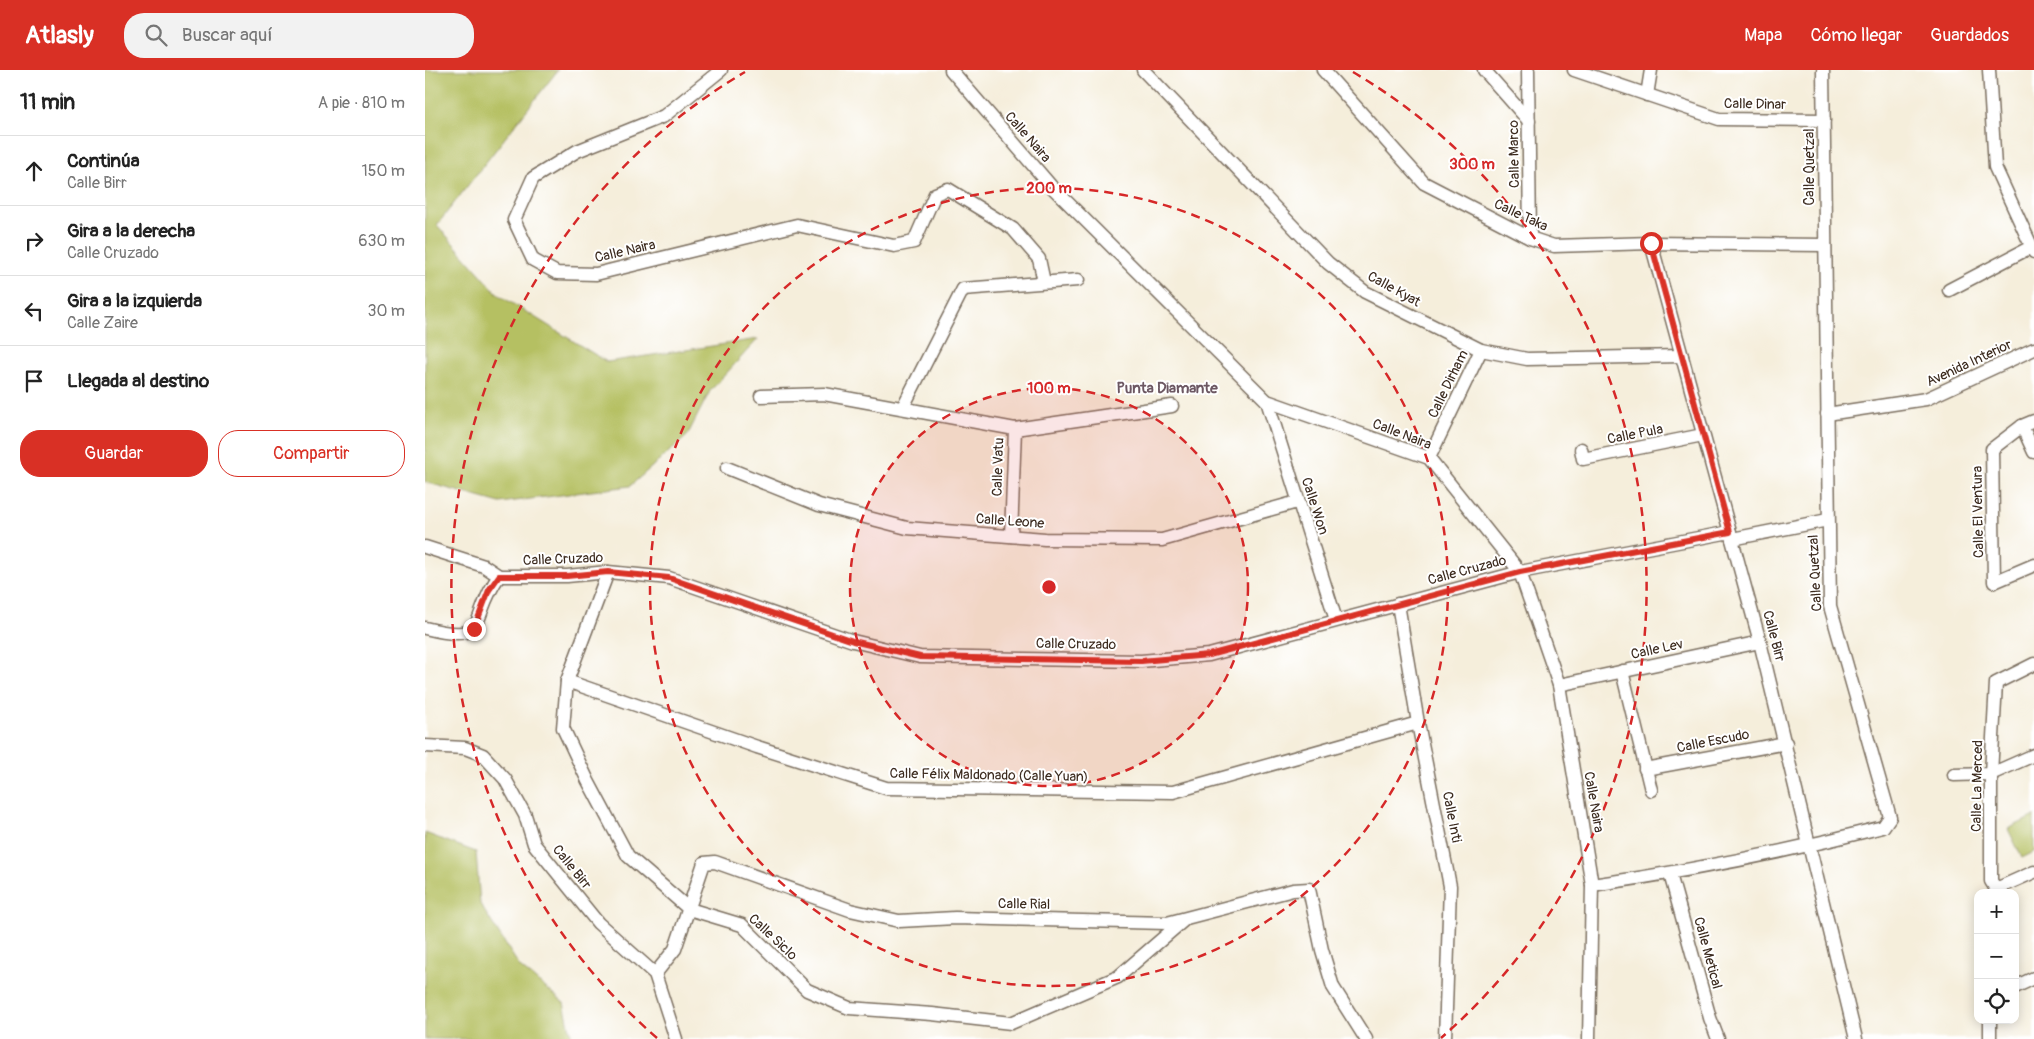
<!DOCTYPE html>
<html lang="es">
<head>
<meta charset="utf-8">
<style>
  :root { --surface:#fff; --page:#f2f2f2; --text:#222; --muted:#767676; --line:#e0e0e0; --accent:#d93025 }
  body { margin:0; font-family:Pangolin,sans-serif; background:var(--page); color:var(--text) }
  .controls { position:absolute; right:15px; bottom:15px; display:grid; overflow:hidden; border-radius:10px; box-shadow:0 2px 12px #0003 }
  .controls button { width:45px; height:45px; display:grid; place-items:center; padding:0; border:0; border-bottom:1px solid var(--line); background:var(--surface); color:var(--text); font:25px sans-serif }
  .stop { position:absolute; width:15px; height:15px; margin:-11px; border:4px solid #d93025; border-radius:50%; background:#fff }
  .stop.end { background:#d93025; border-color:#fff; box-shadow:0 1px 5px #0008 }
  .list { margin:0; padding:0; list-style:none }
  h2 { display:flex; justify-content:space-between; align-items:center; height:65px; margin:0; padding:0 20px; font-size:21px }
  h2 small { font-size:16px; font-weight:400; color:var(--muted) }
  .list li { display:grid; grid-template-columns:32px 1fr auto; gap:15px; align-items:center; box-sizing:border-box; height:70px; padding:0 20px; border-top:1px solid var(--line) }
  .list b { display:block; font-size:19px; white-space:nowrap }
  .list p { margin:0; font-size:16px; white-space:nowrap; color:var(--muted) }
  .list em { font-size:16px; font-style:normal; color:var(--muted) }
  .actions { display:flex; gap:10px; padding:15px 20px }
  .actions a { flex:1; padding:11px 0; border:1px solid var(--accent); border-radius:20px; text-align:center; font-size:18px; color:var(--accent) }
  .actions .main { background:var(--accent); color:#fff }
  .icon { flex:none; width:28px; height:28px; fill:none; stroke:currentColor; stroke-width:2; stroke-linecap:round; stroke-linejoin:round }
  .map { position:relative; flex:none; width:1609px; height:969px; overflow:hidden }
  header { display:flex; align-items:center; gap:30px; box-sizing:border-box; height:70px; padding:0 25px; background:var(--accent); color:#fff }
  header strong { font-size:24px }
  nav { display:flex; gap:28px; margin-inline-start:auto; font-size:18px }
  .search { width:350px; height:45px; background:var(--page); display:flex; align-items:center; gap:12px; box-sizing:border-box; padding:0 18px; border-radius:20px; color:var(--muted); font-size:19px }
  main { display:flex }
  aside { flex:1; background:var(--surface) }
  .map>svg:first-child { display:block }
</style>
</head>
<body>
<header>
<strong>Atlasly</strong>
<div class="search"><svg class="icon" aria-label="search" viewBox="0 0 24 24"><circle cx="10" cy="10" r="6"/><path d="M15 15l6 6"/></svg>Buscar aquí</div>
<nav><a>Mapa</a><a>Cómo llegar</a><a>Guardados</a></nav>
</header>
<main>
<aside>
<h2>11 min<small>A pie · 810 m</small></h2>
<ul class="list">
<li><svg class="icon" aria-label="ahead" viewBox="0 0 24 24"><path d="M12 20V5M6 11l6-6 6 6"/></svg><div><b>Continúa</b><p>Calle Birr</p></div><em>150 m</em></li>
<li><svg class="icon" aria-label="right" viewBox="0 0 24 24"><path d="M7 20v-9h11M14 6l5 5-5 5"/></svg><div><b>Gira a la derecha</b><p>Calle Cruzado</p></div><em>630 m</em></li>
<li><svg class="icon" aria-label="left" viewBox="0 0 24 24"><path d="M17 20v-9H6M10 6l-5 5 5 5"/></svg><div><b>Gira a la izquierda</b><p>Calle Zaire</p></div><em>30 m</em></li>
<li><svg class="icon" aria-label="arrive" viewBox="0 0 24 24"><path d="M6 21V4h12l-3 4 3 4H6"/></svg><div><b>Llegada al destino</b></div></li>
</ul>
<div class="actions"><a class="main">Guardar</a><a>Compartir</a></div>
</aside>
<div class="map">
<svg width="1609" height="969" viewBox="0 0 1609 969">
  <rect width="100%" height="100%" fill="#fff"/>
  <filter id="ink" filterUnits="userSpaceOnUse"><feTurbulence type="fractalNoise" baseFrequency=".02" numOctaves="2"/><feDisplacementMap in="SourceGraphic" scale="10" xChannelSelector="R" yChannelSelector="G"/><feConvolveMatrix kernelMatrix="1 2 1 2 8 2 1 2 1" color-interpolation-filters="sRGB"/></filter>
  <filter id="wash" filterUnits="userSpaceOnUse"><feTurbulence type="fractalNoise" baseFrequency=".0096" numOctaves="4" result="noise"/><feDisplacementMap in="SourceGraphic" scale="20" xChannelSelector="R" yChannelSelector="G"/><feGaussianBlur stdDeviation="1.12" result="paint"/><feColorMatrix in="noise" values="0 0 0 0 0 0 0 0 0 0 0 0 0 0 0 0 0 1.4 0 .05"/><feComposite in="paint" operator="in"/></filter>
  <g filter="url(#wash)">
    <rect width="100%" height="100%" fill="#f5eedb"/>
    <g fill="#b5c062" stroke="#787540">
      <polygon points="0,0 133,0 12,155 74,225 182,292 333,269 285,321 262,366 205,416 75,433 0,412"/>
      <polygon points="1609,746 1609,782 1597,788 1583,759"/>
      <polygon points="0,763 51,782 55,834 95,897 139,933 147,969 0,969"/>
    </g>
  </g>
  <g filter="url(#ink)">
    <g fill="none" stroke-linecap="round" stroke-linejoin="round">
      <defs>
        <g id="minor">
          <polyline points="296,0 239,46 152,81 108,108 89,150 108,190 132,203 171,204 372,155 469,176 489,172 510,124 523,119 588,159 614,189 619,212"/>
          <polyline points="526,0 625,115 842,331 1004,388 1095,502 1134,615 1167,815 1164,969"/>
          <polyline points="718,0 903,193 940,222 1056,280 1102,289 1257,286"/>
          <polyline points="898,0 999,113 1105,168 1129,176 1226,173 1400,175"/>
          <polyline points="1059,0 1104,51"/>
          <polyline points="1103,0 1105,168"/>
          <polyline points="1149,0 1294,49 1399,50"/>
          <polyline points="1564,0 1570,97 1609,182"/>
          <polyline points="1222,25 1226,0"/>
          <polyline points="1226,173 1335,572 1431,969"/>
          <polyline points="1524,220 1606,177"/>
          <polyline points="336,326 399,324 590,359 747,336"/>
          <polyline points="842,331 911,550"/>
          <polyline points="478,337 538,219 653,210"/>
          <polyline points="1402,344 1501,329 1609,279"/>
          <polyline points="1609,351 1597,356 1567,379 1569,512 1609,495"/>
          <polyline points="1597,356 1609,382"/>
          <polyline points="1156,379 1158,389 1278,365"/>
          <polyline points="1004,388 1056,280"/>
          <polyline points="302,398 394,435 482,458 620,469 737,470 872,432"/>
          <polyline points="586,466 590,359"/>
          <polyline points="1307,469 1403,450"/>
          <polyline points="0,477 59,496 74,506 142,506 183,502 244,508 428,571 495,587 716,591 784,585 1095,502 1305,462"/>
          <polyline points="183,502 142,611 138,658 163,711 203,786 264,839 317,855 382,920 424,938 507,944 586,953 693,907 759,850"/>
          <polyline points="973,534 993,653 1025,816 1020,969"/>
          <path d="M0,558c68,17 43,-9 74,-52"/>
          <polyline points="1609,594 1571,613 1566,704 1566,811 1571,819 1609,802"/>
          <polyline points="1197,601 1226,720"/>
          <polyline points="142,611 332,677 461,718 748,722 993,653"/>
          <polyline points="1134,615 1335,572"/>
          <polyline points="0,676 40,678 58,685 80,709 100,745 109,774 173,853 230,904 251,969"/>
          <polyline points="1220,699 1361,673"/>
          <polyline points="1529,705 1566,704 1609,685"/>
          <polyline points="1245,804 1285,948 1293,969"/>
          <path d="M1167,815c99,-14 195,-33 291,-58l7,-10 -60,-211 -7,-536"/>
          <polyline points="230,904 250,879 279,793 290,792 425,840 474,851 530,848 742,853 868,820 884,819 897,880 908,917 941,969"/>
          <polyline points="1590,917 1609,908"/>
          <polyline points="1565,950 1565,969"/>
        </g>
      </defs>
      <use href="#minor" stroke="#7c6f60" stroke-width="15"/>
      <use href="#minor" stroke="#fff" stroke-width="12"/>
    </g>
  </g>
  <g fill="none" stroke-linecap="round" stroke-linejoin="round" filter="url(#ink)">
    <polyline stroke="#d93025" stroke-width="6" points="49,559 64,520 74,506 142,506 183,502 244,508 428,571 495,587 716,591 784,585 1095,502 1305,462 1226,173"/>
  </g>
  <circle cx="624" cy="517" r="199" fill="#d62828" fill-opacity=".12"/>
  <g fill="none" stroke="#d62828" stroke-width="2.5" stroke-dasharray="9 6">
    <circle cx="624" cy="517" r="199"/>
    <circle cx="624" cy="517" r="399"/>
    <path d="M232 968A598 598 0 0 1 320 2M928 2A598 598 0 0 1 1016 968"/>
  </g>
  <g text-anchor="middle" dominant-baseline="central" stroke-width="4" stroke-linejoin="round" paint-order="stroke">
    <g font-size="14" fill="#3b2a1e" stroke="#fff">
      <text transform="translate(1330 34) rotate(1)">Calle Dinar</text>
      <text transform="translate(603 67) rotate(49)">Calle Naira</text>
      <text transform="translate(1089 84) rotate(-91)">Calle Marco</text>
      <text transform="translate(1384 97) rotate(-90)">Calle Quetzal</text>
      <text transform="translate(1096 145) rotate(25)">Calle Taka</text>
      <text transform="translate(200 181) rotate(-13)">Calle Naira</text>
      <text transform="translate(969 219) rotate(29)">Calle Kyat</text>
      <text transform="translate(1544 293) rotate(-25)">Avenida Interior</text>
      <text transform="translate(1023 314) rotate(-64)">Calle Dirham</text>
      <text transform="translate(977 364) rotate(21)">Calle Naira</text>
      <text transform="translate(1210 364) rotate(-11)">Calle Pula</text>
      <text transform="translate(573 397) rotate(-88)">Calle Vatu</text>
      <text transform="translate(890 436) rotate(72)">Calle Won</text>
      <text transform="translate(1553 442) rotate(-91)">Calle El Ventura</text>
      <text transform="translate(585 451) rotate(4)">Calle Leone</text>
      <text transform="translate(138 489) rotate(-2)">Calle Cruzado</text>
      <text transform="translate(1042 500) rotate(-15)">Calle Cruzado</text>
      <text transform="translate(1390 503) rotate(-93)">Calle Quetzal</text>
      <text transform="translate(1349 566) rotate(75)">Calle Birr</text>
      <text transform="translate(651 574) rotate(1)">Calle Cruzado</text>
      <text transform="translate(1232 579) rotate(-12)">Calle Lev</text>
      <text transform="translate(1288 671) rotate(-11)">Calle Escudo</text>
      <text transform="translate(564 705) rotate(1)">Calle Félix Maldonado (Calle Yuan)</text>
      <text transform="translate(1552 716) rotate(-89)">Calle La Merced</text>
      <text transform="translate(1169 732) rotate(80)">Calle Naira</text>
      <text transform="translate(1027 747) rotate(79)">Calle Inti</text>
      <text transform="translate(147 797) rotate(51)">Calle Birr</text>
      <text transform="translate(599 834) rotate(1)">Calle Rial</text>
      <text transform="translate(348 867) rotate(43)">Calle Siclo</text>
      <text transform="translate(1283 883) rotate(75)">Calle Metical</text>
    </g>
    <g font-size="15" font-weight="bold" fill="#6d5863" stroke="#fff">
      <text x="742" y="318">Punta Diamante</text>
    </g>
  </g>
  <circle cx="624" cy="517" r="8" fill="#d62828" stroke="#fff" stroke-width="2.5"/>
  <g font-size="15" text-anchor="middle" font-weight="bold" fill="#d62828" stroke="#fff" stroke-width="4" stroke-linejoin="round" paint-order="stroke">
    <text x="1047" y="99">300 m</text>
    <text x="624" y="123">200 m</text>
    <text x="624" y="323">100 m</text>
  </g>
</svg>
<div class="controls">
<button>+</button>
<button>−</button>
<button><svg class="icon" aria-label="locate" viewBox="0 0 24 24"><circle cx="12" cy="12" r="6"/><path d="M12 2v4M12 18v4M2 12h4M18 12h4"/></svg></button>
</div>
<div class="stop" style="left:1226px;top:173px"></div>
<div class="stop end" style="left:49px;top:559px"></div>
</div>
</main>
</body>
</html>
